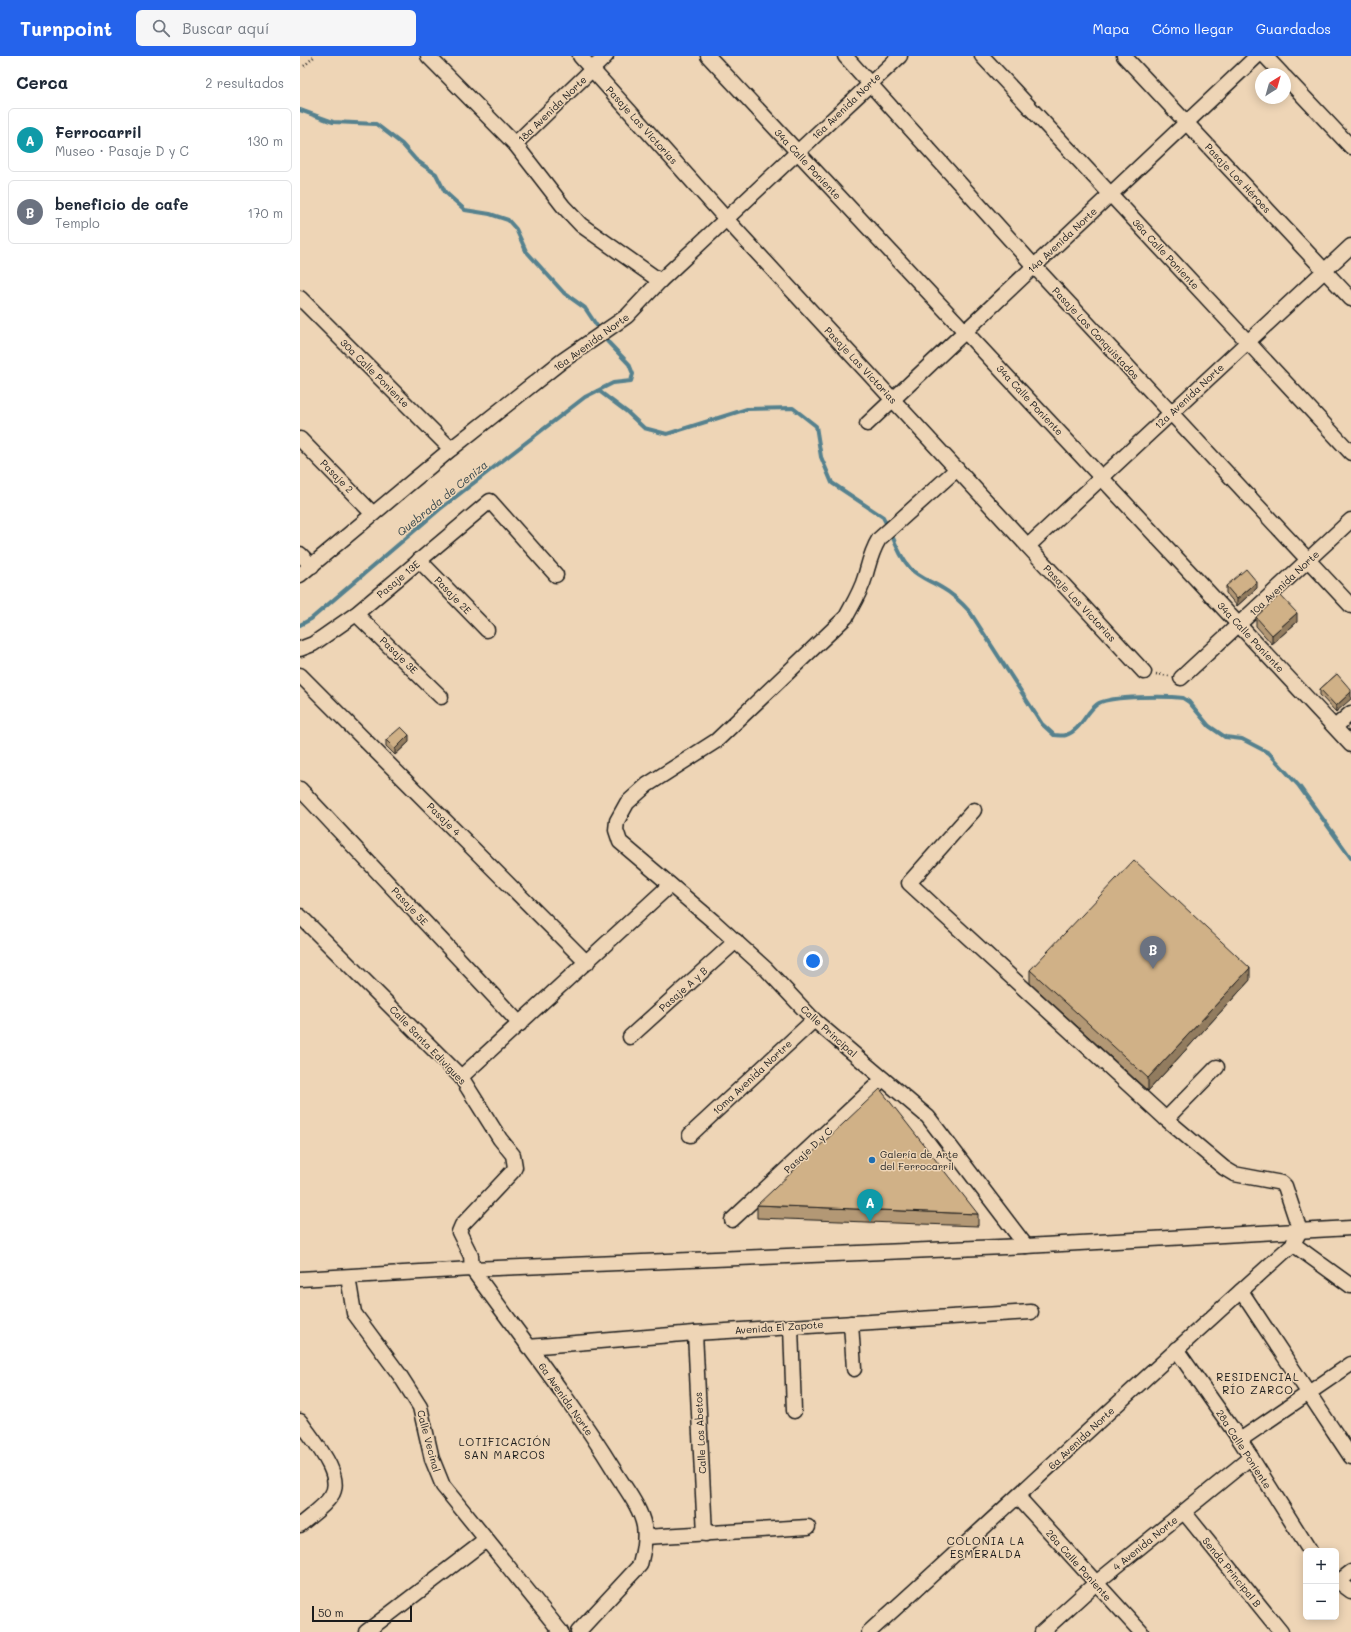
<!DOCTYPE html>
<html lang="es">
<head>
<meta charset="utf-8">
<style>
  :root { --surface:#fff; --page:#f6f6f7; --text:#1f2937; --muted:#747a83; --line:#e0e1e3; --accent:#2563eb }
  body { margin:0; font-family:Mali,sans-serif; background:var(--page); color:var(--text) }
  .controls { position:absolute; right:12px; bottom:12px; display:grid; overflow:hidden; border-radius:6px; box-shadow:0 2px 10px #0003 }
  .controls button { width:36px; height:36px; display:grid; place-items:center; padding:0; border:0; border-bottom:1px solid var(--line); background:var(--surface); color:var(--text); font:20px sans-serif }
  .compass { position:absolute; left:955px; top:12px; width:36px; height:36px; border-radius:50%; background:var(--surface); box-shadow:0 2px 10px #0003; rotate:37deg }
  .scale { position:absolute; left:12px; bottom:10px; width:100px; box-sizing:border-box; padding-left:4px; border:2px solid #1c1c1c; border-top:0; font-size:11px; line-height:14px; white-space:nowrap; color:#1c1c1c; -webkit-text-stroke:3px #eed5b6; paint-order:stroke }
  .you { position:absolute; left:513px; top:905px; width:14px; height:14px; margin:-10px; border:3px solid #fff; border-radius:50%; background:#1a73e8; box-shadow:0 0 0 6px #1a73e833 }
  .badge { display:grid; place-items:center; width:26px; height:26px; border-radius:50%; background:var(--accent); color:#fff; font-size:13px; font-weight:700 }
  .pin { position:absolute; translate:-50% -33px; filter:drop-shadow(0 1px 2px #0008) }
  .pin::after { content:''; position:absolute; top:21px; width:14px; height:12px; background:inherit; clip-path:polygon(0 0,100% 0,50% 100%) }
  .list { margin:0; padding:0; list-style:none }
  h2 { display:flex; justify-content:space-between; align-items:center; height:52px; margin:0; padding:0 16px; font-size:17px }
  h2 small { font-size:13px; font-weight:400; color:var(--muted) }
  .list li { display:grid; grid-template-columns:26px 1fr auto; gap:12px; align-items:center; box-sizing:border-box; height:64px; margin:0 8px 8px; padding:0 8px; border:1px solid var(--line); border-radius:6px }
  .list b { display:block; font-size:15px; white-space:nowrap }
  .list p { margin:0; font-size:13px; white-space:nowrap; color:var(--muted) }
  .list em { font-size:13px; font-style:normal; color:var(--muted) }
  .icon { flex:none; width:22px; height:22px; fill:none; stroke:currentColor; stroke-width:2; stroke-linecap:round; stroke-linejoin:round }
  .map { position:relative; flex:none; width:1051px; height:1576px; overflow:hidden }
  header { display:flex; align-items:center; gap:24px; box-sizing:border-box; height:56px; padding:0 20px; background:var(--accent); color:#fff }
  header strong { font-size:19px }
  nav { display:flex; gap:22px; margin-inline-start:auto; font-size:14px }
  .search { width:280px; height:36px; background:var(--page); display:flex; align-items:center; gap:10px; box-sizing:border-box; padding:0 14px; border-radius:6px; color:var(--muted); font-size:15px }
  main { display:flex }
  aside { flex:1; background:var(--surface) }
  .map>svg:first-child { display:block }
</style>
</head>
<body>
<header>
<strong>Turnpoint</strong>
<div class="search"><svg class="icon" aria-label="search" viewBox="0 0 24 24"><circle cx="10" cy="10" r="6"/><path d="M15 15l6 6"/></svg>Buscar aquí</div>
<nav><a>Mapa</a><a>Cómo llegar</a><a>Guardados</a></nav>
</header>
<main>
<aside>
<h2>Cerca<small>2 resultados</small></h2>
<ul class="list">
<li><span class="badge" style="background:#0f9aa8">A</span><div><b>Ferrocarril</b><p>Museo · Pasaje D y C</p></div><em>130 m</em></li>
<li><span class="badge" style="background:#6b7280">B</span><div><b>beneficio de cafe</b><p>Templo</p></div><em>170 m</em></li>
</ul>
</aside>
<div class="map">
<svg width="1051" height="1576" viewBox="0 0 1051 1576">
  <rect width="100%" height="100%" fill="#eed5b6"/>
  <filter id="ink" filterUnits="userSpaceOnUse"><feTurbulence type="fractalNoise" baseFrequency=".025" numOctaves="2"/><feDisplacementMap in="SourceGraphic" scale="8" xChannelSelector="R" yChannelSelector="G"/><feConvolveMatrix kernelMatrix="1 2 1 2 8 2 1 2 1" color-interpolation-filters="sRGB"/></filter>
  <g filter="url(#ink)">
    <g fill="none" stroke-linecap="round" stroke-linejoin="round">
      <g stroke="#54818e" stroke-width="4">
        <polyline points="0,54 33,66 76,68 102,88 116,104 136,118 145,136 165,154 190,158 208,164 216,173 226,195 264,237 285,252 307,285 329,308 333,318 331,325 313,327 285,341 140,453 11,563 0,569"/>
        <polyline points="299,335 327,356 344,372 367,378 447,353 493,352 516,370 521,401 532,427 583,461 588,471"/>
        <path d="M591,477c5,13 10,25 19,35 9,10 21,13 32,20 11,6 19,14 28,24l72,112 12,11c3,0 9,1 12,0 15,-4 20,-25 33,-32 13,-7 68,-7 84,-5l6,4 20,24 16,11 17,2 27,14 30,33 52,72"/>
      </g>
      <defs>
        <g id="minor">
          <polyline points="128,0 215,88 263,150 281,169 360,225"/>
          <polyline points="280,0 427,164 844,616"/>
          <polyline points="408,0 1051,689"/>
          <polyline points="545,0 734,210 1051,550"/>
          <polyline points="682,0 1051,397"/>
          <polyline points="824,0 1051,243"/>
          <polyline points="965,0 982,18"/>
          <polyline points="985,21 1051,91"/>
          <polyline points="215,88 306,0"/>
          <polyline points="0,242 151,393"/>
          <polyline points="567,368 957,0"/>
          <polyline points="0,383 73,458"/>
          <path d="M657,413l-78,70c-8,13 -10,24 -14,38 -4,14 -12,27 -19,40l-130,124 -69,44 -20,18 -10,18 -1,9 4,12 93,79 53,48 48,51 114,97 98,129"/>
          <polyline points="728,490 1051,190"/>
          <polyline points="0,498 12,510"/>
          <polyline points="119,504 187,574"/>
          <polyline points="0,519 151,393 262,305 327,260 360,225 600,0"/>
          <polyline points="56,558 141,641"/>
          <polyline points="0,593 13,588 56,558 190,445 256,519"/>
          <polyline points="0,619 287,907"/>
          <polyline points="881,622 1051,464"/>
          <polyline points="1035,671 1051,657"/>
          <polyline points="0,733 220,968"/>
          <path d="M0,860l161,161 39,62 13,16 2,12 -2,4 -51,54 -3,7 12,24 1,13c48,67 99,131 142,201 10,17 26,36 30,56 2,13 -1,26 -4,39l-62,67"/>
          <polyline points="330,981 436,885"/>
          <polyline points="161,1021 370,829"/>
          <polyline points="866,1063 917,1011"/>
          <polyline points="390,1079 514,964"/>
          <polyline points="432,1164 583,1023"/>
          <polyline points="993,1188 1051,1230"/>
          <polyline points="48,1221 54,1257 99,1318 120,1351 132,1403 143,1430 261,1576"/>
          <polyline points="0,1223 172,1213 726,1190 1051,1172"/>
          <polyline points="941,1235 1051,1401"/>
          <polyline points="551,1267 554,1313"/>
          <polyline points="491,1271 494,1355"/>
          <polyline points="395,1277 405,1478"/>
          <polyline points="228,1291 395,1277 731,1256"/>
          <polyline points="876,1293 940,1384 1010,1495"/>
          <path d="M0,1365c11,17 46,55 31,75 -7,11 -21,20 -31,29"/>
          <polyline points="940,1384 1051,1308"/>
          <polyline points="718,1441 841,1576"/>
          <polyline points="884,1456 981,1576"/>
          <polyline points="345,1481 508,1471"/>
          <polyline points="1036,1524 1051,1535"/>
          <polyline points="1038,1526 1051,1516"/>
          <polyline points="66,1576 186,1484"/>
          <path d="M569,1576c142,-128 281,-260 424,-388l7,-13 -15,-45 -3,-3 -48,-9 -10,-6 -58,-49 -257,-236 65,-73"/>
          <polyline points="742,1576 796,1527 951,1401"/>
        </g>
      </defs>
      <use href="#minor" stroke="#1c1c1c" stroke-width="17"/>
      <g stroke="#1c1c1c" stroke-width="2.5" stroke-dasharray="1 3" stroke-linecap="butt">
        <polyline points="4,10 15,0"/>
        <polyline points="856,618 869,620"/>
      </g>
      <use href="#minor" stroke="#eed5b6" stroke-width="14"/>
    </g>
    <g fill="#b39874" stroke="#1c1c1c">
      <polygon points="926,530 957,532 937,550 926,537"/>
      <polygon points="956,561 997,566 972,588 956,570"/>
      <polygon points="1037,618 1036,656 1020,639 1020,633"/>
      <polygon points="86,684 109,686 95,699 86,690"/>
      <polygon points="730,914 950,924 848,1035 730,927"/>
      <polygon points="457,1149 678,1158 678,1170 457,1162"/>
    </g>
    <g fill="#927c5e" stroke="#1c1c1c">
      <polygon points="957,526 957,532 937,550 937,543"/>
      <polygon points="997,557 997,566 972,588 972,579"/>
      <polygon points="1051,636 1051,643 1036,656 1036,650"/>
      <polygon points="109,679 109,686 95,699 95,693"/>
      <polygon points="950,912 950,924 848,1035 848,1022"/>
    </g>
    <g fill="#d0b187" stroke="#1c1c1c">
      <polygon points="946,513 957,526 937,543 926,530"/>
      <polygon points="980,539 997,557 972,579 956,561"/>
      <polygon points="1037,618 1051,634 1051,636 1036,650 1020,633"/>
      <polygon points="101,671 109,679 95,693 86,684"/>
      <polygon points="834,804 950,912 848,1022 730,914"/>
      <polygon points="580,1033 678,1158 457,1149"/>
    </g>
  </g>
  <circle fill="#1f6fb2" stroke="#eed5b6" stroke-width="1.5" cx="572" cy="1104" r="4"/>
  <g text-anchor="middle" dominant-baseline="central" stroke-width="3" stroke-linejoin="round" paint-order="stroke">
    <g font-size="10" fill="#1c1c1c" stroke="#eed5b6">
      <text transform="translate(546 50) rotate(-44)">16a Avenida Norte</text>
      <text transform="translate(252 53) rotate(-44)">18a Avenida Norte</text>
      <text transform="translate(342 69) rotate(48)">Pasaje Las Victorias</text>
      <text transform="translate(508 108) rotate(47)">34a Calle Poniente</text>
      <text transform="translate(938 122) rotate(47)">Pasaje Los Héroes</text>
      <text transform="translate(762 184) rotate(-43)">14a Avenida Norte</text>
      <text transform="translate(866 198) rotate(47)">36a Calle Poniente</text>
      <text transform="translate(796 277) rotate(47)">Pasaje Los Conquistados</text>
      <text transform="translate(291 286) rotate(-36)">16a Avenida Norte</text>
      <text transform="translate(561 309) rotate(47)">Pasaje Las Victorias</text>
      <text transform="translate(75 317) rotate(45)">30a Calle Poniente</text>
      <text transform="translate(889 340) rotate(-43)">12a Avenida Norte</text>
      <text transform="translate(730 344) rotate(47)">34a Calle Poniente</text>
      <text transform="translate(37 420) rotate(46)">Pasaje 2</text>
      <text transform="translate(98 523) rotate(-40)">Pasaje 13E</text>
      <text transform="translate(984 527) rotate(-43)">10a Avenida Norte</text>
      <text transform="translate(153 539) rotate(46)">Pasaje 2E</text>
      <text transform="translate(780 547) rotate(47)">Pasaje Las Victorias</text>
      <text transform="translate(951 581) rotate(47)">34a Calle Poniente</text>
      <text transform="translate(99 599) rotate(44)">Pasaje 3E</text>
      <text transform="translate(144 763) rotate(45)">Pasaje 4</text>
      <text transform="translate(110 850) rotate(47)">Pasaje 5E</text>
      <text transform="translate(383 933) rotate(-42)">Pasaje A y B</text>
      <text transform="translate(529 975) rotate(42)">Calle Principal</text>
      <text transform="translate(128 989) rotate(46)">Calle Santa Edivigues</text>
      <text transform="translate(452 1021) rotate(-43)">10ma Avenida Nortre</text>
      <text transform="translate(508 1094) rotate(-43)">Pasaje D y C</text>
      <text transform="translate(479 1271) rotate(-4)">Avenida El Zapote</text>
      <text transform="translate(266 1343) rotate(55)">6a Avenida Norte</text>
      <text transform="translate(400 1377) rotate(-93)">Calle Los Abetos</text>
      <text transform="translate(781 1382) rotate(-43)">6a Avenida Norte</text>
      <text transform="translate(129 1385) rotate(75)">Calle Vecinal</text>
      <text transform="translate(944 1393) rotate(57)">28a Calle Poniente</text>
      <text transform="translate(845 1487) rotate(-39)">4 Avenida Norte</text>
      <text transform="translate(779 1509) rotate(48)">26a Calle Poniente</text>
      <text transform="translate(932 1516) rotate(51)">Senda Principal B</text>
    </g>
    <g font-size="10" fill="#1c1c1c" stroke="#eed5b6" text-anchor="start">
      <text x="580" y="1098">Galería de Arte<tspan x="580" dy="12">del Ferrocarril</tspan></text>
    </g>
    <g font-size="11" font-style="italic" fill="#34464c" stroke="#eed5b6">
      <text transform="translate(142 442) rotate(-39)">Quebrada de Ceniza</text>
    </g>
    <g font-size="11" letter-spacing="1" fill="#1c1c1c" stroke="#eed5b6">
      <text x="958" y="1320">RESIDENCIAL<tspan x="958" dy="13">RÍO ZARCO</tspan></text>
      <text x="205" y="1385">LOTIFICACIÓN<tspan x="205" dy="13">SAN MARCOS</tspan></text>
      <text x="686" y="1484">COLONIA LA<tspan x="686" dy="13">ESMERALDA</tspan></text>
    </g>
  </g>
</svg>
<div class="controls">
<button>+</button>
<button>−</button>
</div>
<svg class="compass" viewBox="-18 -18 36 36"><path d="M0-13l5 13h-10z" fill="#e53935"/><path d="M0 13l5-13h-10z" fill="#747a83"/></svg>
<div class="scale">50 m</div>
<div class="you"></div>
<div class="pin badge" style="left:570px;top:1166px;background:#0f9aa8">A</div>
<div class="pin badge" style="left:853px;top:913px;background:#6b7280">B</div>
</div>
</main>
</body>
</html>
